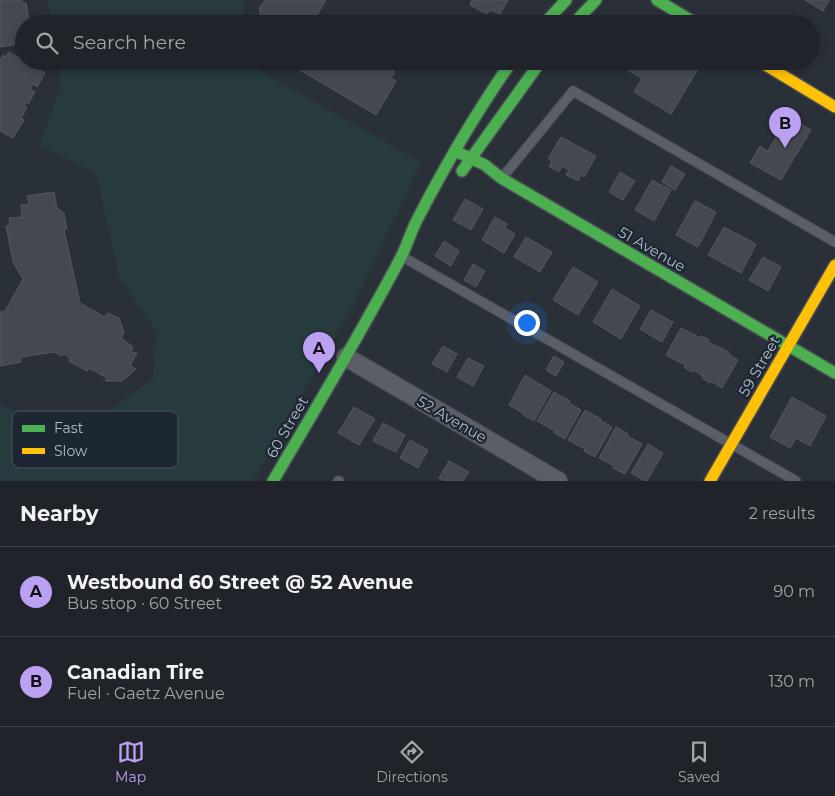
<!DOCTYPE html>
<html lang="en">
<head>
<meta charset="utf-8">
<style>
  :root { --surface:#20242a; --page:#282c32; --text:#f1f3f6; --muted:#a2a4a8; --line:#3d4147; --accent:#bca0f2 }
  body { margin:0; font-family:Montserrat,sans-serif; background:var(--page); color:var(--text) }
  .you { position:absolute; left:526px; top:322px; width:18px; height:18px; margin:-12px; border:4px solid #fff; border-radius:50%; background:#1a73e8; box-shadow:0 0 0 8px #1a73e833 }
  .badge { display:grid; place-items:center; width:32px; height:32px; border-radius:50%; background:var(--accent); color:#111; font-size:16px; font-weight:700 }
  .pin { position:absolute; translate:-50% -41px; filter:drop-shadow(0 1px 2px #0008) }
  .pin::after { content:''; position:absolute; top:26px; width:18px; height:15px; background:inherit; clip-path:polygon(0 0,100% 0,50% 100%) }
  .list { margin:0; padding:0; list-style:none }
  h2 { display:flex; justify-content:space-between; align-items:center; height:65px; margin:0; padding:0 20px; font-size:21px }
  h2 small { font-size:16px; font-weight:400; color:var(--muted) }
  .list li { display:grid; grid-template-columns:32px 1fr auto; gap:15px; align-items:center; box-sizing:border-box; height:90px; padding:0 20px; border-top:1px solid var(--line) }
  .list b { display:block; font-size:19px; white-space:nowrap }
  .list p { margin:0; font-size:16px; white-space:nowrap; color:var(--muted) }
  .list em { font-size:16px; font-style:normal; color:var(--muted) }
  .icon { flex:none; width:28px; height:28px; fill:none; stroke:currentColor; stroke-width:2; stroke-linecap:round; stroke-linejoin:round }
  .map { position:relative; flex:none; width:835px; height:481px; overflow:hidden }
  .search { position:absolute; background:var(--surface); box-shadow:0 2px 8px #0003; left:15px; right:15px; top:15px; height:55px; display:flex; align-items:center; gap:12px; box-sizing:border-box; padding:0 18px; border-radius:28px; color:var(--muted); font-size:19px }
  .sheet { height:245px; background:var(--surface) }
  nav { display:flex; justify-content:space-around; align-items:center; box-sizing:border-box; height:70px; border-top:1px solid var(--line); background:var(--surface); font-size:14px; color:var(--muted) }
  nav a { display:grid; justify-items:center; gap:2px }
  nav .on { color:var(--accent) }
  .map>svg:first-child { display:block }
</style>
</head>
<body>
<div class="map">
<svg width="835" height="481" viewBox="0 0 835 481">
  <rect width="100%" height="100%" fill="#2a3038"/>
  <g fill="#273a3e">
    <polygon points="48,0 244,0 242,24 51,24"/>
    <polygon points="57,61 242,61 421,162 353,306 253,481 0,481 0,404 73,440 153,378 156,331 120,279 96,174 40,145 61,87"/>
  </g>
  <g fill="#444950" stroke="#52575f">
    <polygon points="0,0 22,0 23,3 26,3 29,20 32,20 33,24 24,24 24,43 0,47"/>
    <polygon points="265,0 326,0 316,17 319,24 263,24 259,8"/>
    <polygon points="472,0 508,0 500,14 490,10 487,14 470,5"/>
    <polygon points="805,0 829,0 823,11"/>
    <polygon points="9,52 45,73 37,87 33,84 30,89 35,92 28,104 26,102 24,106 27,108 21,118 24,120 13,138 0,131 0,61 3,55 5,57"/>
    <polygon points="285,61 378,61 395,72 391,78 396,81 376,115"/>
    <polygon points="612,61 699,61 701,64 671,114 634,92 642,78"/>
    <polygon points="788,116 811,130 781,180 750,163 760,146 768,151"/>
    <polygon points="561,137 596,156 584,177 581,175 578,181 566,175 569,170 562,166 559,172 549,166 552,161 548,158"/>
    <polygon points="671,166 685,174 675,190 662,182"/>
    <polygon points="620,172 635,181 623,200 609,192"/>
    <polygon points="652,180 671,190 654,221 635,210"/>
    <polygon points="54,192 57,208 64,213 67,229 64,230 80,303 105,317 108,313 119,318 124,333 121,338 133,347 131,352 137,353 130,366 136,369 122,381 105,381 107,378 89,368 87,371 69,361 70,358 64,354 62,356 54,352 21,357 21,362 0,366 0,312 5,311 23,279 13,262 6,226 10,226 9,218 22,217 21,205 29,204 27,196"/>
    <polygon points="465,199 483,209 471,230 453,220"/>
    <polygon points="695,201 716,212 698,247 676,235"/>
    <polygon points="495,217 507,224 505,228 515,234 504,253 482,240"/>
    <polygon points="724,227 756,244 741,273 708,255"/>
    <polygon points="526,237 552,252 540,272 514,257"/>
    <polygon points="444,241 459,251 451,266 435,256"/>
    <polygon points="763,257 781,267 768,291 749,280"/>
    <polygon points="473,264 485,271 476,287 464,280"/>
    <polygon points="573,267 598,282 578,315 553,300"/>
    <polygon points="612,289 640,306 621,339 593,322"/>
    <polygon points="651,310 673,322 662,342 640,329"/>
    <polygon points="681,328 701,338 702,336 709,340 708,342 729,352 728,354 738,360 722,388 711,381 710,383 702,378 703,376 693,370 692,372 684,367 685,365 666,355"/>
    <polygon points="443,346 457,354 447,372 432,364"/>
    <polygon points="554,356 564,362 556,376 546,370"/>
    <polygon points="468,358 484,366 473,386 457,377"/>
    <polygon points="525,375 551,391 534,421 523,415 524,414 509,405"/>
    <polygon points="554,392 570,401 569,403 581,410 565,439 554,433 555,431 537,421"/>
    <polygon points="792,397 826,416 810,446 796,438 790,448 770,437"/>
    <polygon points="354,407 375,419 359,445 338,433"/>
    <polygon points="585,410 601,419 600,420 612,427 595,457 584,451 585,449 568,440"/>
    <polygon points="383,423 405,435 396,452 373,441"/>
    <polygon points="616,427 628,434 627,436 642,444 625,474 613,468 614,466 599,458"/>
    <polygon points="410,440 428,450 418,468 400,458"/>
    <polygon points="648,444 663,453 647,481 645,481 631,473"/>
    <polygon points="449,461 469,472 463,481 444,481 439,478"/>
  </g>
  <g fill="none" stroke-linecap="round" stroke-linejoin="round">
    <defs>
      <g id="lane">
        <polyline points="502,178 573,91 835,242"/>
        <polyline points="403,257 796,481"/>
        <polyline points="338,481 339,481"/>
      </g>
      <polyline id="street" points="346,357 558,481"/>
      <g id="fast">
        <polyline points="657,0 697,24"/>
        <polyline points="544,24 566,0"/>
        <polyline points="573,24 596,0"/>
        <polyline points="455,151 485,165 501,178 835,373"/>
        <polyline points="462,171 541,61"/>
        <path d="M273,481c43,-73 87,-146 127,-222 7,-13 11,-28 18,-41 28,-54 59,-107 94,-157"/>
      </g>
      <g id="slow">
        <polyline points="759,61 835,107"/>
        <polyline points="710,481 835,265"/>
      </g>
    </defs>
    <use href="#lane" stroke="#484c53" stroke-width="11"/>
    <use href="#street" stroke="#484c53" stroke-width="20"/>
    <use href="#fast" stroke="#484c53" stroke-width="14"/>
    <use href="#slow" stroke="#484c53" stroke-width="14"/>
    <use href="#lane" stroke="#5a5e66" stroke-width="9"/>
    <use href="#street" stroke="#5a5e66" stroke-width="18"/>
    <use href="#fast" stroke="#4caf50" stroke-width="11"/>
    <use href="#slow" stroke="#ffc107" stroke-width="11"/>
  </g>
  <g text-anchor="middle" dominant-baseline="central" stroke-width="4.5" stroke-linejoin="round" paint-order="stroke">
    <g font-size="15" fill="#b4bcc9" stroke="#1d2633">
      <text transform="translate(652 249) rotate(30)">51 Avenue</text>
      <text transform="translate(759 366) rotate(-60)">59 Street</text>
      <text transform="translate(452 419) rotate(30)">52 Avenue</text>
      <text transform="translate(287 427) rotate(-60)">60 Street</text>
    </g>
  </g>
  <rect x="12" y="411" width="166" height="57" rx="8" fill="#1d2633" stroke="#4a5360" stroke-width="1"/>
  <rect x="22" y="425" width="23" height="7" fill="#4caf50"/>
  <rect x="22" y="448" width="23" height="6" fill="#ffc107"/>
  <g font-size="14" fill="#b4bcc9">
    <text x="54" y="433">Fast</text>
    <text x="54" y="456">Slow</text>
  </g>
</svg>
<div class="you"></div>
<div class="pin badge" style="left:319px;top:373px">A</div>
<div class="pin badge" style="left:785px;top:148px">B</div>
<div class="search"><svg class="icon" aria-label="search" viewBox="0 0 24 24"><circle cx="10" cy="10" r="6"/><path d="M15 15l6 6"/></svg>Search here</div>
</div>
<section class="sheet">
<h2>Nearby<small>2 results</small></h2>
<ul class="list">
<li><span class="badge">A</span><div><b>Westbound 60 Street @ 52 Avenue</b><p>Bus stop · 60 Street</p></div><em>90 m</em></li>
<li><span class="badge">B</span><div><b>Canadian Tire</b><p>Fuel · Gaetz Avenue</p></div><em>130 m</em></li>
</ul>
</section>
<nav>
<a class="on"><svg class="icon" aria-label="map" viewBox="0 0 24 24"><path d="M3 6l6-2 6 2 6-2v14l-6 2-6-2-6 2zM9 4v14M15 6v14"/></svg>Map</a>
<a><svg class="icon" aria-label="directions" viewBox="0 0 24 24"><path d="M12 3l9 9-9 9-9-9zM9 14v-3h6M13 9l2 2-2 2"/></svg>Directions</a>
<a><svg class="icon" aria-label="saved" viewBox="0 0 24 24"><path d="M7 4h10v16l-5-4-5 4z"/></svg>Saved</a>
</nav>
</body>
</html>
